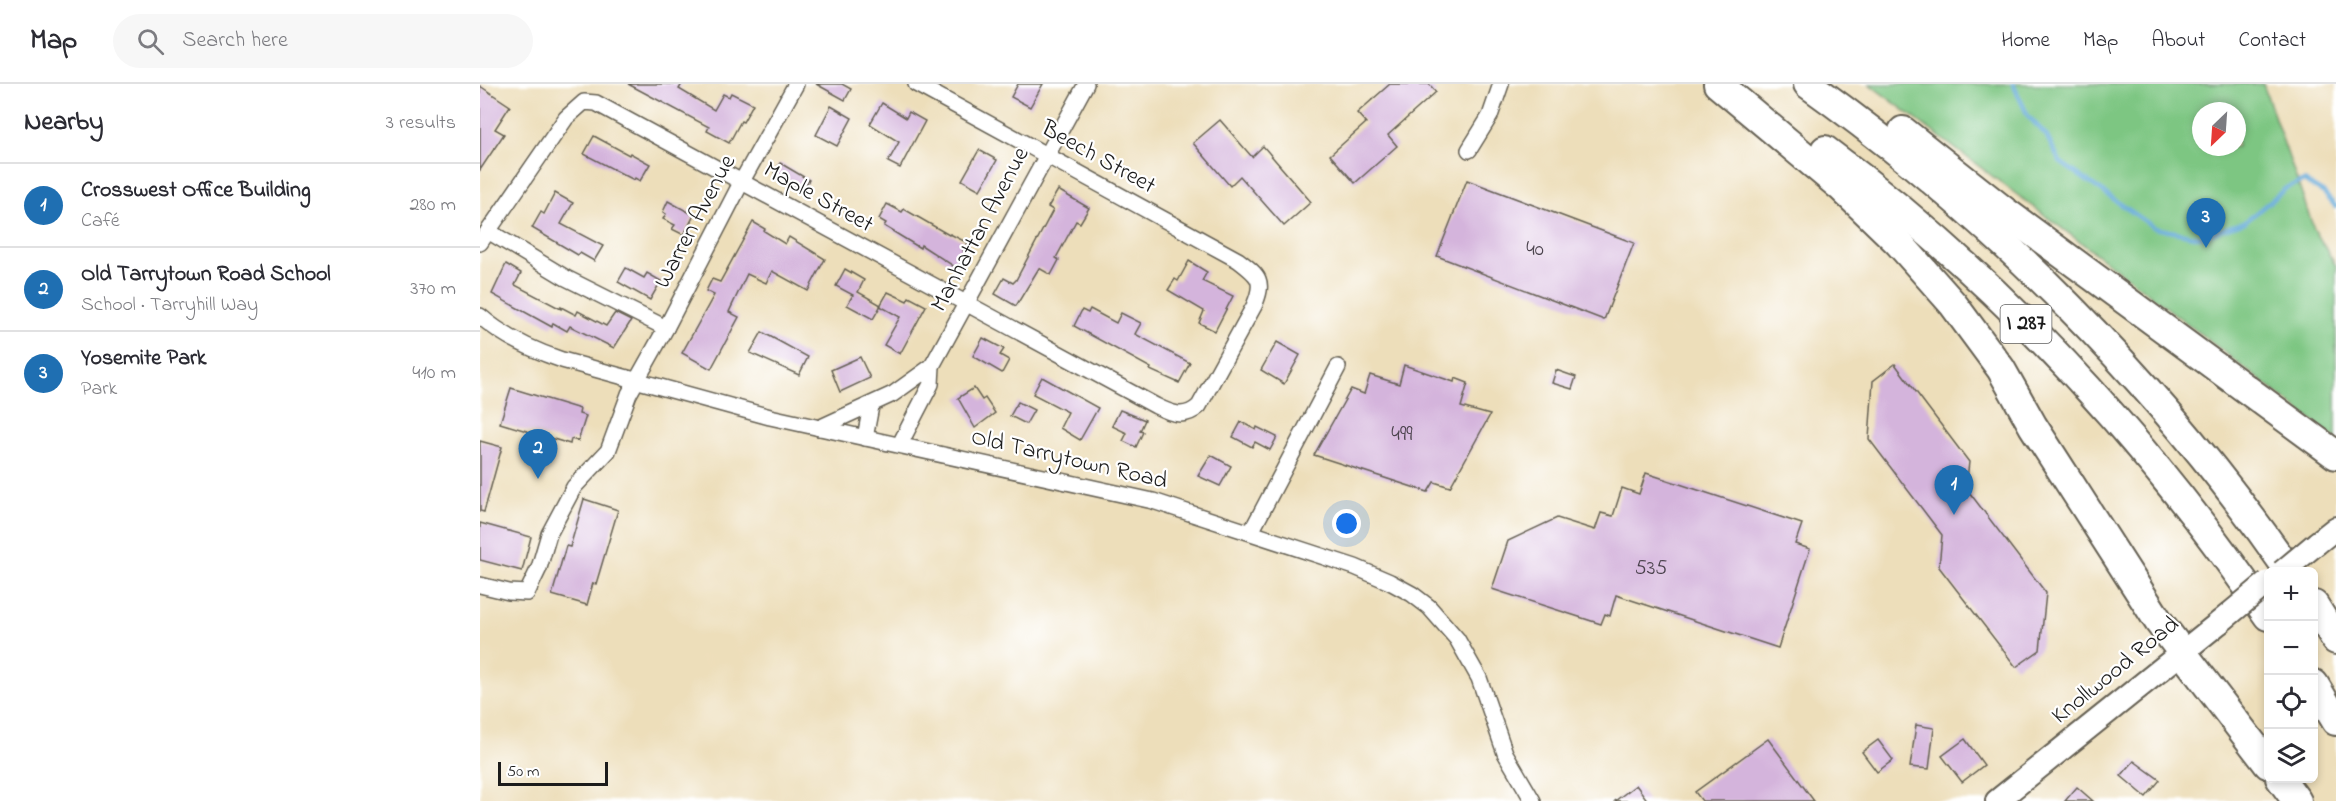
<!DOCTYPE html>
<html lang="en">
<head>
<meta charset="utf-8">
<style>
  :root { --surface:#fff; --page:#f7f7f7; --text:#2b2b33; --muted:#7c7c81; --line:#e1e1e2; --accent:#1f6fb2 }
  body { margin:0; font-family:"Indie Flower",sans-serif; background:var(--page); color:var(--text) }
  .controls { position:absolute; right:18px; bottom:18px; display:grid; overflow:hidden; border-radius:9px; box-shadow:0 3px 9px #0003 }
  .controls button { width:54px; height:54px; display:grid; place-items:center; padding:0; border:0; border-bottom:2px solid var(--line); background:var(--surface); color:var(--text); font:30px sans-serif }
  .compass { position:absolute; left:1712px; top:18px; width:54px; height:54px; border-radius:50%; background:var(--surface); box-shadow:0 3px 9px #0003; rotate:205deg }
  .scale { position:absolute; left:18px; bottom:15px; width:110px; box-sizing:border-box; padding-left:6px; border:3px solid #1c1c1c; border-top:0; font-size:16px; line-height:21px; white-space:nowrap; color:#1c1c1c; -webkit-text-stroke:4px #fff; paint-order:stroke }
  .you { position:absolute; left:867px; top:440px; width:21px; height:21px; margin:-15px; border:4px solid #fff; border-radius:50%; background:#1a73e8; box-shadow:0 0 0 9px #1a73e833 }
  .badge { display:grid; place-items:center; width:39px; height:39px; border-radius:50%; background:var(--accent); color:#fff; font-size:20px; font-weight:700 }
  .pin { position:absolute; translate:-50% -50px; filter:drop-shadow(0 2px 3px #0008) }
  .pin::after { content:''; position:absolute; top:32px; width:21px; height:18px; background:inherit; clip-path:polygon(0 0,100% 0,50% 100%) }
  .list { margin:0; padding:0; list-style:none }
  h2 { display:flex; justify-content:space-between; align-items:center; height:78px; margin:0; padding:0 24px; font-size:26px }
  h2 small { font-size:20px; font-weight:400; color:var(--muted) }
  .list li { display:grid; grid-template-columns:39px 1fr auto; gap:18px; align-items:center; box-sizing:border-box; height:84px; padding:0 24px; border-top:2px solid var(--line) }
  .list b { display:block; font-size:22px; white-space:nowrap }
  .list p { margin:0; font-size:20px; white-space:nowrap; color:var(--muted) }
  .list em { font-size:20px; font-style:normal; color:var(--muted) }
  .icon { flex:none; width:33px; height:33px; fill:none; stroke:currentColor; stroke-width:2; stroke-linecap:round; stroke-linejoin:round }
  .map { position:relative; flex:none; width:1856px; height:717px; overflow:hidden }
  header { display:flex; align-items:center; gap:36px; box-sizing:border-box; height:84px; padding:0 30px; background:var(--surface); border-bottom:2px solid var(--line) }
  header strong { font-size:28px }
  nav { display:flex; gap:33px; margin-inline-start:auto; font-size:21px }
  .search { width:420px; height:54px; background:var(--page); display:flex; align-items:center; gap:15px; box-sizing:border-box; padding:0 21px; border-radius:33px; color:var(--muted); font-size:22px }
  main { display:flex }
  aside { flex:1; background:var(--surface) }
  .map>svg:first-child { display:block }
</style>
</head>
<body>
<header>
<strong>Map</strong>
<div class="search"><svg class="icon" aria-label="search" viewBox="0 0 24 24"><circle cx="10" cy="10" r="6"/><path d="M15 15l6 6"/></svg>Search here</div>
<nav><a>Home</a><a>Map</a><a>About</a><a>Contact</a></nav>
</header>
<main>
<aside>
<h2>Nearby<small>3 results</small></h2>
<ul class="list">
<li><span class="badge">1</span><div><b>Crosswest Office Building</b><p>Café</p></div><em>280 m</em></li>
<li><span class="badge">2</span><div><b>Old Tarrytown Road School</b><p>School · Tarryhill Way</p></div><em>370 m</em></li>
<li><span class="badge">3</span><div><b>Yosemite Park</b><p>Park</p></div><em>410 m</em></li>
</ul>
</aside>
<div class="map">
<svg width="1856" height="717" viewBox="0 0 1856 717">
  <rect width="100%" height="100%" fill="#fff"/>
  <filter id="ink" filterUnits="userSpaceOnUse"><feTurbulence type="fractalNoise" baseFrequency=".0167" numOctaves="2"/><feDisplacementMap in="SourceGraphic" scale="12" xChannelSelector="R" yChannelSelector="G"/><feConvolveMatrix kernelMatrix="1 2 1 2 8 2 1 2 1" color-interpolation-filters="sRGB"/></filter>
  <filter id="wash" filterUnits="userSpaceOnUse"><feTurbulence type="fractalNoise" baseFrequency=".008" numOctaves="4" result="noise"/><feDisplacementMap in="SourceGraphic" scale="24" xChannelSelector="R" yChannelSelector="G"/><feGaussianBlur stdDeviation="1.35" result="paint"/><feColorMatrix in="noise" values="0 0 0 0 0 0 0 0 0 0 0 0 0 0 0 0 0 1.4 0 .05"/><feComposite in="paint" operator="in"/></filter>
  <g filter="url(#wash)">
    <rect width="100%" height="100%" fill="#eddeba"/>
    <path fill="#7dc682" stroke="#4c714f" stroke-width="1.5" fill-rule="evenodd" d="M1389,0h394l51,145 22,37v173l-205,-159zM1721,27h36v36h-36z"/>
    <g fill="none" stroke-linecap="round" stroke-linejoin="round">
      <polyline stroke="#62a9d8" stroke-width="4.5" points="1533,0 1548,32 1566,51 1580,78 1675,144 1719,153 1765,138 1806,104 1824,97 1844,109 1856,123"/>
    </g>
    <g id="blocks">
      <g fill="#d4b4dc">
        <polygon points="148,0 202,0 199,5 234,26 243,10 249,13 251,9 273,20 263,38 261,37 249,59 227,47 229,43"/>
        <polygon points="336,0 362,0 371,5 365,16"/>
        <polygon points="538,0 563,0 550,23 531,13"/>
        <polygon points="910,0 949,0 956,8 908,51 917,62 875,99 850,71 886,39 877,29"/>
        <polygon points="0,2 30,22 15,45 24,50 0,86"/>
        <polygon points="402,19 426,34 429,28 445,37 420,84 408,78 419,58 390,40"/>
        <polygon points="351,22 372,34 357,62 336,51"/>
        <polygon points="740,36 772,73 783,62 831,118 804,142 760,92 750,102 713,59"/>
        <polygon points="114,52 149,71 150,69 170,80 160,97 155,94 154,96 104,70"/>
        <polygon points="499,66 517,76 500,106 482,96"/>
        <polygon points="300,79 329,96 322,107 297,92 294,89"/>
        <polygon points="987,96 1154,159 1124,236 957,172"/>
        <polygon points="578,106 609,124 600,139 596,137 576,174 579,176 571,191 559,184 536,222 515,210 524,194 533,199 536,196 573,126 568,123"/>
        <polygon points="75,109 93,119 81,140 123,162 114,177 100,169 98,171 52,144 61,128 64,130"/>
        <polygon points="188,117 214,131 204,151 192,145 195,141 183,135 186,130 183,128"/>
        <polygon points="407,120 422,128 424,125 469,151 470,150 488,159 483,167 487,169 478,185 441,161 440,164 404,142 406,139 399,135"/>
        <polygon points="273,138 285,145 284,147 305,160 309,153 345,175 328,207 292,187 286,199 267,190 249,228 259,233 231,285 202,269 234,211 226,207 232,195 240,198"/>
        <polygon points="709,177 727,188 722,197 753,212 735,247 719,239 724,227 688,206 695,195 698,197"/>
        <polygon points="26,180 41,189 35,201 81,225 81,223 96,231 98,227 126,242 135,229 151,237 134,264 90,242 87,247 73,239 72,243 12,210"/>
        <polygon points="146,184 164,194 167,189 181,197 170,216 138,198"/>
        <polygon points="365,185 384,196 378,208 401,221 393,235 367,221 373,211 356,202"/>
        <polygon points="408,208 427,217 429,213 446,222 420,270 404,261 420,233 400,222"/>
        <polygon points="610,225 636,239 641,229 661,239 655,250 710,279 699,299 670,286 671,284 594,242 602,226 608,229"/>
        <polygon points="282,248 328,273 319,291 270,269"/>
        <polygon points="503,254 524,265 520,271 529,276 522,289 493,272"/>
        <polygon points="797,258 820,271 804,300 781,286"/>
        <polygon points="380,273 390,294 360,308 351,286"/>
        <polygon points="1415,280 1489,378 1486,404 1566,509 1560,566 1536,583 1459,483 1462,451 1389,355 1393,297"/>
        <polygon points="924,281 974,298 975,294 988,299 981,323 1010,331 970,403 954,398 948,408 834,371 871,305 884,310 890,291 919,300"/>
        <polygon points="1076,286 1096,293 1092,305 1072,299"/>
        <polygon points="562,293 618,324 600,356 580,344 588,328 553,310"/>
        <polygon points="31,304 100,325 99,330 106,332 98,357 91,355 90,360 20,339"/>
        <polygon points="494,304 502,316 505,314 515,329 495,344 478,314"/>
        <polygon points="538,318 554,326 546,340 530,332"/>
        <polygon points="640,326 665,336 660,347 663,348 656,363 643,357 647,349 632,342"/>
        <polygon points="761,338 776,346 777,343 797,353 790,366 775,358 772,363 753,353"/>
        <polygon points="0,357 22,363 4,428 0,427"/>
        <polygon points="731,371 751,382 740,402 718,392"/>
        <polygon points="1166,389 1322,440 1315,460 1330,465 1298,564 1136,511 1130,532 1125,530 1121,540 1012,505 1028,457 1077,434 1115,446 1121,429 1133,432 1142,404 1159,410"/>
        <polygon points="104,415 138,426 116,500 113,499 107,521 72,511 86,462 90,463"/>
        <polygon points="0,439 51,453 42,487 0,476"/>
        <polygon points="1436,641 1454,644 1449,685 1430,683"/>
        <polygon points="1288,655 1334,717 1222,717 1215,708"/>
        <polygon points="1485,655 1504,681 1482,698 1462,672"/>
        <polygon points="1398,656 1413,676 1397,688 1382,668"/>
        <polygon points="1654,677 1680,696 1666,713 1641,692"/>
        <polygon points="1156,701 1168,717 1135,717"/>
        <polygon points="1597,703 1613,717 1585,717"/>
      </g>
    </g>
  </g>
  <g filter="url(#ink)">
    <use href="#blocks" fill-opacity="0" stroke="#656053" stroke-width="1.5"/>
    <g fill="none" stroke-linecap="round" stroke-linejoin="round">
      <defs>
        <g id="minor">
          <polyline points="989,66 1010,32 1021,0"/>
          <polyline points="8,147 86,194 186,244"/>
          <path d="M0,159l86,-125 18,-16 12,1 560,303c16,8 29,13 43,0l55,-100c11,-26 5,-30 -16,-46l-322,-176"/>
          <path d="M0,232c24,21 52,34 82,44l208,57 383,84 202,66 35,15 22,12 17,13 28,32 22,39 26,75 28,48"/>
          <polyline points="339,344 413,310 452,282"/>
          <polyline points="385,354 391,322"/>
          <polyline points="420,360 451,300 452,282 606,0"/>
          <polyline points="771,448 858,283"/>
          <polyline points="0,501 29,508 47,509 59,484 69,450 94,403 128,367 149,310 186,244 262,97 316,0"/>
        </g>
        <g id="secondary">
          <polyline points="1837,459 1856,444"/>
          <polyline points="1517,717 1740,538"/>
        </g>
        <g id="motorway">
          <polyline points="1238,0 1361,103 1418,158 1473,220 1521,285 1553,342 1679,538 1788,680"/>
          <path d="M1328,0c186,133 351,299 482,488"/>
          <polyline points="1423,47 1524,127 1856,371"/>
          <path d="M1345,66c173,128 321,289 443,466"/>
          <polyline points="1834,521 1856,556"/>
          <polyline points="1834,600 1856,637"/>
          <polyline points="1800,694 1817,717"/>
        </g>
      </defs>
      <use href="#minor" stroke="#656053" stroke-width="18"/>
      <use href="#secondary" stroke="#656053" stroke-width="26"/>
      <use href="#motorway" stroke="#656053" stroke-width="32"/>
      <use href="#minor" stroke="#fff" stroke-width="15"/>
      <use href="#secondary" stroke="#fff" stroke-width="22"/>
      <use href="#motorway" stroke="#fff" stroke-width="28"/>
      <defs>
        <g id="secondary-bridge">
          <polyline points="1802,488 1837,459"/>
          <polyline points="1740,538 1788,498"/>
        </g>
      </defs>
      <use href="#secondary-bridge" stroke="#656053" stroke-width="26" stroke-linecap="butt"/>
      <use href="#secondary-bridge" stroke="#fff" stroke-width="22"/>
    </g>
  </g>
  <g text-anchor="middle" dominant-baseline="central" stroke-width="4.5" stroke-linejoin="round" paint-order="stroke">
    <g font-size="21" fill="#4a424c">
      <text x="1055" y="166">40</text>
      <text x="922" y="351">499</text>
      <text x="1171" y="485">535</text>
    </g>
    <rect fill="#fff" stroke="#606060" stroke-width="1.5" x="1520.5" y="221" width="51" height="38" rx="4.5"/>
    <g font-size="22" font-weight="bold" fill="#1c1c1c">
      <text x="1546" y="240">I 287</text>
    </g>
    <g font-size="24" fill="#1c1c1c" stroke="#fff">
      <text transform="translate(618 74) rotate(29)">Beech Street</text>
      <text transform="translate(338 114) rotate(29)">Maple Street</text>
      <text transform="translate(216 138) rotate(-62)">Warren Avenue</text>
      <text transform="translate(501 146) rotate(-62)">Manhattan Avenue</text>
      <text transform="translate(589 376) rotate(13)">Old Tarrytown Road</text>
      <text transform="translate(1636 587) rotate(-39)">Knollwood Road</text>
    </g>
  </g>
</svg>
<div class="controls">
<button>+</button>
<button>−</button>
<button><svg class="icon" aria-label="locate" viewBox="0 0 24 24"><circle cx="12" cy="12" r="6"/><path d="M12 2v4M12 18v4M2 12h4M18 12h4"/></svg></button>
<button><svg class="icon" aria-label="layers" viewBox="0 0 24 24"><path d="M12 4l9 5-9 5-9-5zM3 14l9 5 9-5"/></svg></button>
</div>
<svg class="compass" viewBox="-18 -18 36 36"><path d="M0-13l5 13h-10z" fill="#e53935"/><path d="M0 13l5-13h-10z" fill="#7c7c81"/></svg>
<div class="scale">50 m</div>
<div class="you"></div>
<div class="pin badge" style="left:1474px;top:431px">1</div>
<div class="pin badge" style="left:58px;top:395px">2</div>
<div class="pin badge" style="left:1726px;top:164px">3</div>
</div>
</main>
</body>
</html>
